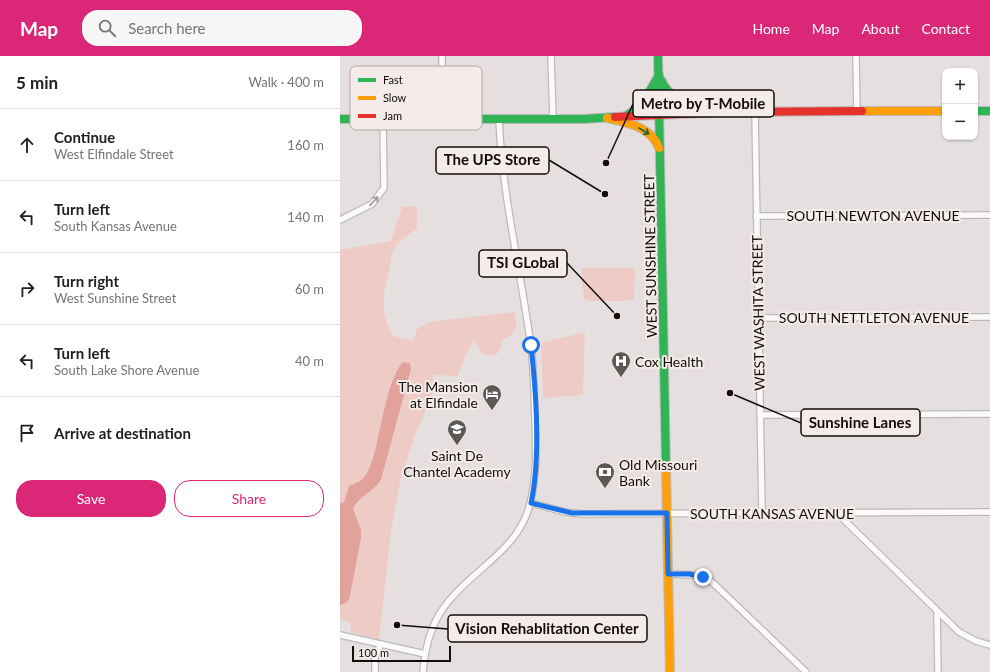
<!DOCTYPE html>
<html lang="en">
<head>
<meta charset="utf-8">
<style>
  :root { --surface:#fff; --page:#f6f6f6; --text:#202124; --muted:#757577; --line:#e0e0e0; --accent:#db2777 }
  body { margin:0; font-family:Lato,sans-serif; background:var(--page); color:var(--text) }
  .controls { position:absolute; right:12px; top:12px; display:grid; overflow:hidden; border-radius:8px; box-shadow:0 1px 3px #0004 }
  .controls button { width:36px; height:36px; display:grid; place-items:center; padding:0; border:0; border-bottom:1px solid var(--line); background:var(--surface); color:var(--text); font:20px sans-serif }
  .scale { position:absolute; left:12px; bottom:10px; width:99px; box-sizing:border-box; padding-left:4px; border:2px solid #110e0d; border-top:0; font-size:11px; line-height:14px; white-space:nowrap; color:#110e0d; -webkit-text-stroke:3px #f5ebe9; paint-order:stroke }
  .stop { position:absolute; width:12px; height:12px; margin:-9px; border:3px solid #1a73e8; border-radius:50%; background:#fff }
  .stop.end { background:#1a73e8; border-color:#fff; box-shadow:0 1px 4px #0008 }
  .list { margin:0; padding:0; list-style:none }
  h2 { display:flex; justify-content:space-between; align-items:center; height:52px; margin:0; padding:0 16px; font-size:17px }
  h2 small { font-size:13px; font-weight:400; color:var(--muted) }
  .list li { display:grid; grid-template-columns:26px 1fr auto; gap:12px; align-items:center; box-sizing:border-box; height:72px; padding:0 16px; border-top:1px solid var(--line) }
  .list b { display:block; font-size:15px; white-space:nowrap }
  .list p { margin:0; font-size:13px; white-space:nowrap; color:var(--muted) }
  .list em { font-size:13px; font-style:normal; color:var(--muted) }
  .actions { display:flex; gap:8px; padding:12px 16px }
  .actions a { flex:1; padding:9px 0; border:1px solid var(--accent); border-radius:16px; text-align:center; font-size:14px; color:var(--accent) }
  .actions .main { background:var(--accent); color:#fff }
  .icon { flex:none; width:22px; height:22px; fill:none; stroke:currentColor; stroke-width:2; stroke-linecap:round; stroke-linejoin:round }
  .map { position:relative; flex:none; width:650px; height:616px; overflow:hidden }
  header { display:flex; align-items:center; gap:24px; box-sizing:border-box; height:56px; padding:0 20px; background:var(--accent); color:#fff }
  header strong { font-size:19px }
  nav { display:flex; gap:22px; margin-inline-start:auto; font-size:14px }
  .search { width:280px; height:36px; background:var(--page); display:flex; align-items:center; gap:10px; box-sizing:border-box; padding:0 14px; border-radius:16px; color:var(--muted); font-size:15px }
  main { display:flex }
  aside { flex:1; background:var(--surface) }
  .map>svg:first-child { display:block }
</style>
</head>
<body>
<header>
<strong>Map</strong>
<div class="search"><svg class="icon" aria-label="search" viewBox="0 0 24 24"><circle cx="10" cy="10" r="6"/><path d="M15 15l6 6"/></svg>Search here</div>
<nav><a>Home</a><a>Map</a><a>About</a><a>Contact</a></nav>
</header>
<main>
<aside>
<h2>5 min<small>Walk · 400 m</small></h2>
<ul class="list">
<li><svg class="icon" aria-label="ahead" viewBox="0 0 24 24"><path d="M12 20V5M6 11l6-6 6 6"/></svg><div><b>Continue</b><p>West Elfindale Street</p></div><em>160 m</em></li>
<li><svg class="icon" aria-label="left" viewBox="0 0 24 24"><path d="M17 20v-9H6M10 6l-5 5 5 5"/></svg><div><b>Turn left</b><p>South Kansas Avenue</p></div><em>140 m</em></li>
<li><svg class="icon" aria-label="right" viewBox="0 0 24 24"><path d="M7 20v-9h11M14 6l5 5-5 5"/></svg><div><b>Turn right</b><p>West Sunshine Street</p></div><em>60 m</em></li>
<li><svg class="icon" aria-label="left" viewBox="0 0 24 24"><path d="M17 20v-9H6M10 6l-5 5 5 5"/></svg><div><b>Turn left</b><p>South Lake Shore Avenue</p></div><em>40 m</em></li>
<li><svg class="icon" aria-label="arrive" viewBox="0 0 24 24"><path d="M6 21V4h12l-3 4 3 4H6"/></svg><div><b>Arrive at destination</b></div></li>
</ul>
<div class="actions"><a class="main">Save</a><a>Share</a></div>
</aside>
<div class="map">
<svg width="650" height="616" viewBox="0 0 650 616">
  <rect width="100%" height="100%" fill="#e5e0df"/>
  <g fill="#efcbc6">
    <path d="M77,150v23c-8,4 -19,12 -23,20 -3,5 -3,13 -4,18 -7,26 -11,45 3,69l20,5 4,-12 12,-7 85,-10 3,13 -5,9 -9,6 -5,13 -7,3 -8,-2 -9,-14 -8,14 -8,22 -25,-1 -1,23 -17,36 -15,48 -9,50 -12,108 -28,-8 -1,-10 -10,-3v-13h3l18,-68v-8l-8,-20c5,-13 20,-18 28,-30l30,-111 -1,-6 -7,-1 -11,17 -12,54 -12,37 -7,11 -12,5 -5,16 -4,1v-253l51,-9 11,-34z"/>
    <polygon points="241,212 295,212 294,243 287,245 248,245 244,243"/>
    <polygon points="245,276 243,339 203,342 201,287"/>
  </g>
  <path fill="#e1a29c" d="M63,306l7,1 1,6 -30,111c-8,12 -23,17 -28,29l8,21v8l-11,58 -2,5 -8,5v-103l4,-1 5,-16c3,-2 8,-3 11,-5 20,-12 21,-96 43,-119z"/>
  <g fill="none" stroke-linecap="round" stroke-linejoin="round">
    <defs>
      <g id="street">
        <polyline points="102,0 102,63"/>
        <polyline points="211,0 213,63"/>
        <polyline points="516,0 517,56"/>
        <polyline points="415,56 422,457"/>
        <polyline points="416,160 650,159"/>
        <polyline points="0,164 32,148 44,132 43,63"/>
        <polyline points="418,262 650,261"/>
        <polyline points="420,359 650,358"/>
        <polyline points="191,447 225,456 242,458 650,456"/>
        <polyline points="497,457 619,576 636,585 650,589"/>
        <polyline points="328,518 354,519 371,525 466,616"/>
        <polyline points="597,556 598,616"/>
        <polyline points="0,579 85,598"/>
        <polyline points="35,616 35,601 41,588"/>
        <path d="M83,616c2,-25 8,-50 25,-70 27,-34 71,-53 82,-98 7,-28 6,-57 5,-85 -1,-24 -1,-48 -4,-72 -10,-76 -29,-152 -32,-228"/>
      </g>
      <g id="fast">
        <polyline points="318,0 326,412"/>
        <path d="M321,24c10,21 28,26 49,33"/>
        <polyline points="635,55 650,55"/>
        <polyline points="283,62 301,50 319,19"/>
        <polyline points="0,63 243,63 275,61"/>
      </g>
      <g id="slow">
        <polyline points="522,55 605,55"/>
        <path d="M267,62c20,5 44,8 52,30"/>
        <polyline points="326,412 330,616"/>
      </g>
      <polyline id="jam" points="275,61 382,56 522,55"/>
    </defs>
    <use href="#street" stroke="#bdb9b8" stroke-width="8"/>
    <use href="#fast" stroke="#bdb9b8" stroke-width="10"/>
    <use href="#slow" stroke="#bdb9b8" stroke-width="10"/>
    <use href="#jam" stroke="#bdb9b8" stroke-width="10"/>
    <use href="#street" stroke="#fbfafa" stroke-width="5.5"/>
    <use href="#fast" stroke="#30b455" stroke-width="8"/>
    <use href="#slow" stroke="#ff9f0a" stroke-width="8"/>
    <use href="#jam" stroke="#e5322d" stroke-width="8"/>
  </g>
  <defs><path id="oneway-shaft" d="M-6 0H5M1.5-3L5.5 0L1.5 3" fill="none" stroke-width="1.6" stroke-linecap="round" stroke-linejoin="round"/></defs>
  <use stroke="#206131" href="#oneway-shaft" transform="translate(304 75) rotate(30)"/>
  <use stroke="#9d9c9b" href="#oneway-shaft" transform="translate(34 145) rotate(-47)"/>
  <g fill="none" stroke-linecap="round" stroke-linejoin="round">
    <path stroke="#1a73e8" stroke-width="5" d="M191,289c5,46 10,112 0,158l41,10h95l1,61h21l14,3"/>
  </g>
  <defs>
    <symbol id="hospital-pin" viewBox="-11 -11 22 30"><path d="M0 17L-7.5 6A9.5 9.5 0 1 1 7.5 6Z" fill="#5b5856" stroke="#f5ebe9"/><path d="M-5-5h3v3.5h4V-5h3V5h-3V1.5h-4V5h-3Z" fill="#fff"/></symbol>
    <symbol id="hotel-pin" viewBox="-11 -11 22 30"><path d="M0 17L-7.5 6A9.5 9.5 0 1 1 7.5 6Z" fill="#5b5856" stroke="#f5ebe9"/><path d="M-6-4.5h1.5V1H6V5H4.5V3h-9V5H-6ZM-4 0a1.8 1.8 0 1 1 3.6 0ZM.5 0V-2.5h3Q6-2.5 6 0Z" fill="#fff"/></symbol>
    <symbol id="school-pin" viewBox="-11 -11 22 30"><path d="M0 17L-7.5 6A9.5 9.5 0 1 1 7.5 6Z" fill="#5b5856" stroke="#f5ebe9"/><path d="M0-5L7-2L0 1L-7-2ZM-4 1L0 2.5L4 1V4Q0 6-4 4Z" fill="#fff"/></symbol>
    <symbol id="bank-pin" viewBox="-11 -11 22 30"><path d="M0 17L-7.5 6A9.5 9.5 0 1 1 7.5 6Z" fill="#5b5856" stroke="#f5ebe9"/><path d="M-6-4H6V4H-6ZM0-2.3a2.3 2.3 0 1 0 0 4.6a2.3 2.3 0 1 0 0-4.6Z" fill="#fff"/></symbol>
  </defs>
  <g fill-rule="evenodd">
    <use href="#hospital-pin" x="270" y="294" width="22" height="30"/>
    <use href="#hotel-pin" x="141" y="327" width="22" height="30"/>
    <use href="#school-pin" x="106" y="362" width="22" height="30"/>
    <use href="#bank-pin" x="254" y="405" width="22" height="30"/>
  </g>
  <g text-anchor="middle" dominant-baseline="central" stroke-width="4" stroke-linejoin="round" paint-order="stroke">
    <g font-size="14" fill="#110e0d" stroke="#f5ebe9">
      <text x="533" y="159">SOUTH NEWTON AVENUE</text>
      <text transform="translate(310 200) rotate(-91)">WEST SUNSHINE STREET</text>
      <text transform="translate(418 257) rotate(-91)">WEST WASHITA STREET</text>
      <text x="534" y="261">SOUTH NETTLETON AVENUE</text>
      <text x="432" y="457">SOUTH KANSAS AVENUE</text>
    </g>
    <g font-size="14" fill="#110e0d" stroke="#f5ebe9" text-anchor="start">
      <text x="295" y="305">Cox Health</text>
      <text x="138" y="330" text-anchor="end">The Mansion<tspan x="138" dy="16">at Elfindale</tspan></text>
      <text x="117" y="399" text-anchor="middle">Saint De<tspan x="117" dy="16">Chantel Academy</tspan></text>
      <text x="279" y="408">Old Missouri<tspan x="279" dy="16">Bank</tspan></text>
    </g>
  </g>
  <rect x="10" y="10" width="132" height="64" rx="6" fill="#f5ebe9" stroke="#b1a9a7" stroke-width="1"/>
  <rect x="18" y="22" width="18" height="4" fill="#30b455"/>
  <rect x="18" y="40" width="18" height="4" fill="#ff9f0a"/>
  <rect x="18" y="58" width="18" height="4" fill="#e5322d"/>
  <g font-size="11" fill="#110e0d">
    <text x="43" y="28">Fast</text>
    <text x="43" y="46">Slow</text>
    <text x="43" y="64">Jam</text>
  </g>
  <path fill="none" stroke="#110e0d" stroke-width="1.5" d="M266 107L293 48M265 138L209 104M277 260L227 207M390 337L461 367M57 569L108 573"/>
  <g fill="#110e0d" stroke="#f5ebe9" stroke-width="1.5">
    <circle cx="266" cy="107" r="4"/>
    <circle cx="265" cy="138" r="4"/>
    <circle cx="277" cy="260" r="4"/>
    <circle cx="390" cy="337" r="4"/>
    <circle cx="57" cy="569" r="4"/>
  </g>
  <g fill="#f5ebe9" stroke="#110e0d" stroke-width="1.5">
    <rect x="293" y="34" width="141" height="27" rx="4"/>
    <rect x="96" y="91" width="113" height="27" rx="4"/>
    <rect x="139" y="194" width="88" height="27" rx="4"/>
    <rect x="461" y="353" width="119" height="27" rx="4"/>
    <rect x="108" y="559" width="199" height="27" rx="4"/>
  </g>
  <g font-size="15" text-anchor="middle" font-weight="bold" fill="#110e0d">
    <text x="363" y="53">Metro by T-Mobile</text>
    <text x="152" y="109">The UPS Store</text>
    <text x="183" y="212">TSI GLobal</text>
    <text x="520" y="372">Sunshine Lanes</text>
    <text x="207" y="578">Vision Rehablitation Center</text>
  </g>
</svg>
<div class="controls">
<button>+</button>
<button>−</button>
</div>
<div class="scale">100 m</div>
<div class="stop" style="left:191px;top:289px"></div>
<div class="stop end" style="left:363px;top:521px"></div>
</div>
</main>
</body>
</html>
